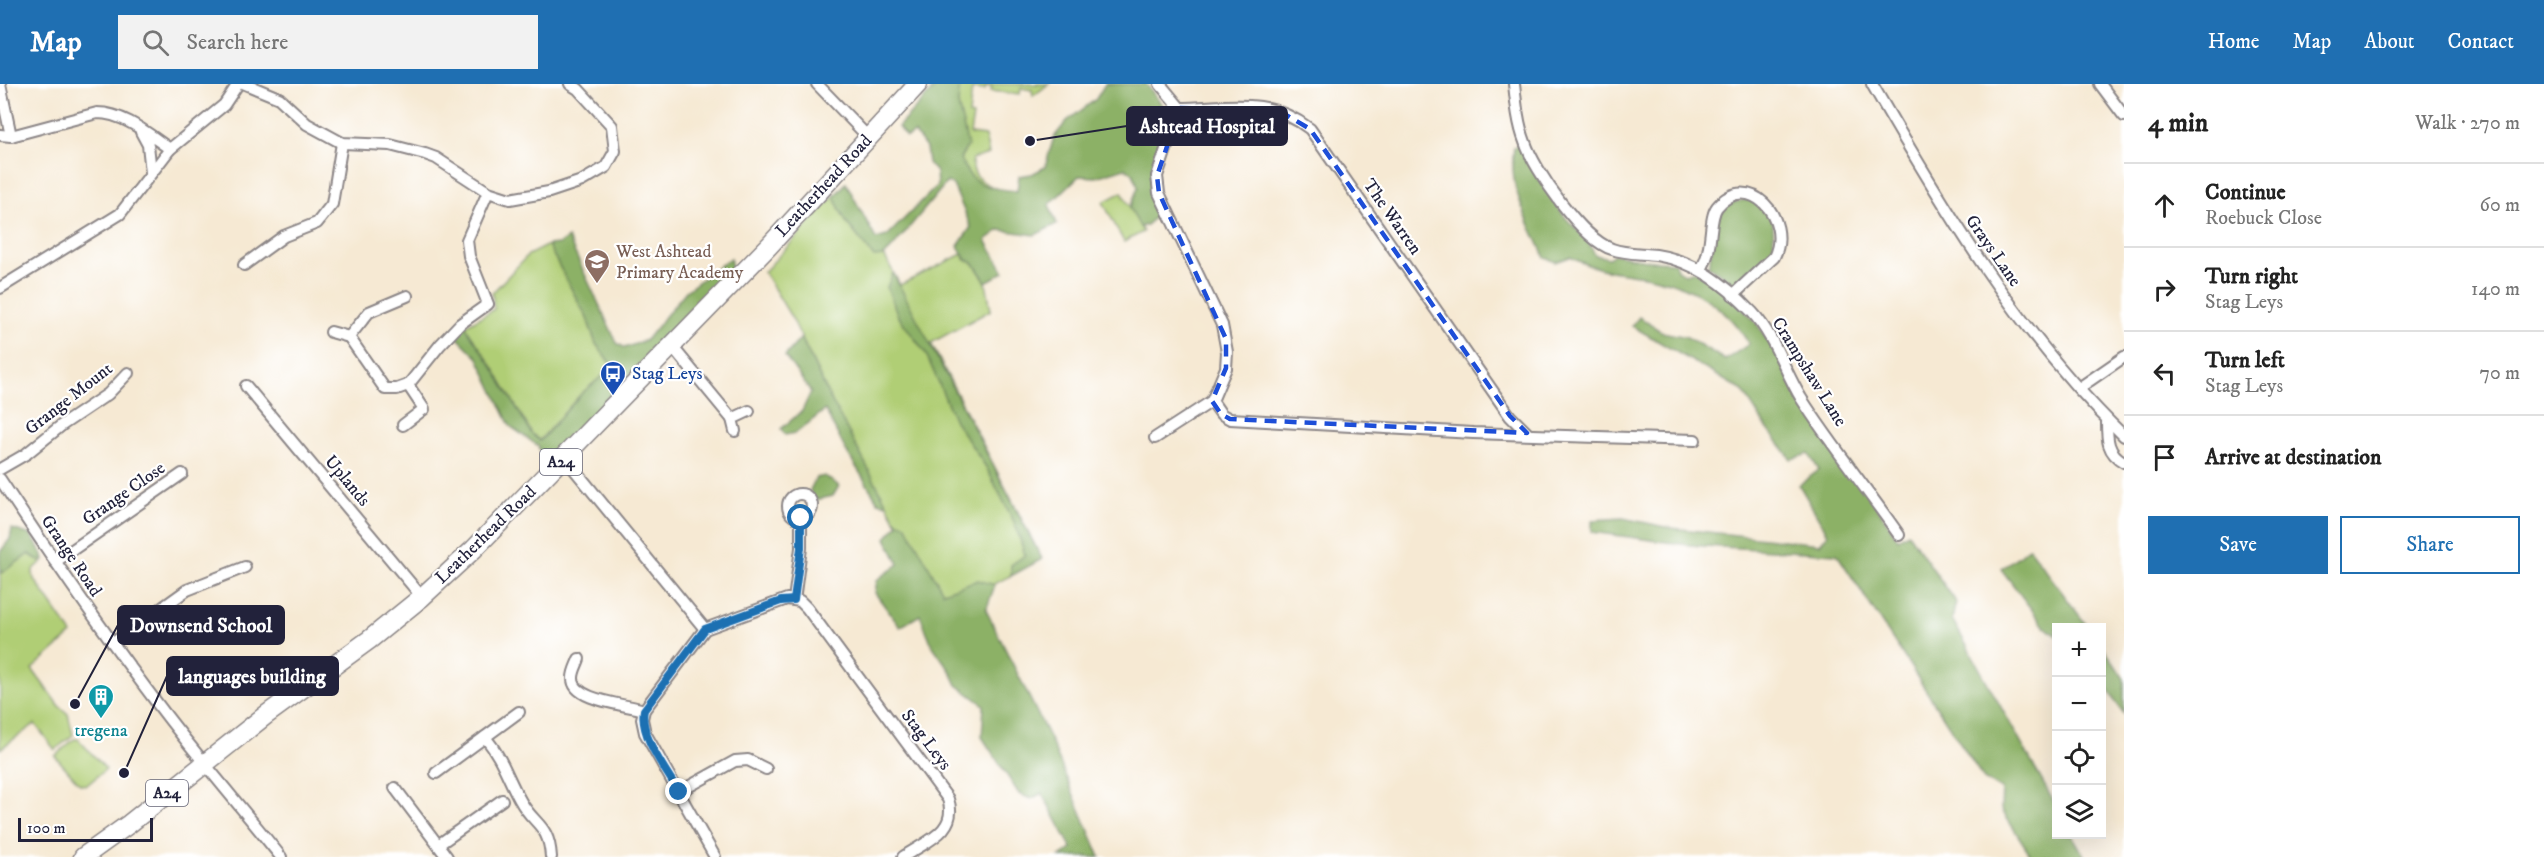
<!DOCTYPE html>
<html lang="en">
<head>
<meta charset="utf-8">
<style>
  :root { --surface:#fff; --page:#f2f2f2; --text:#222; --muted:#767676; --line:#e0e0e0; --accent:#1f6fb2 }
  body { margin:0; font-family:"IM FELL DW Pica",serif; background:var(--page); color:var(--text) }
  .controls { position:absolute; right:18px; bottom:18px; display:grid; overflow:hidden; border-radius:0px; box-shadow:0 6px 24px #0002 }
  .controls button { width:54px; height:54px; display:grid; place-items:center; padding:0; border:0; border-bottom:2px solid var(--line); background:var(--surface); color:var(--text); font:30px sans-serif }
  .scale { position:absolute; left:18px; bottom:15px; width:135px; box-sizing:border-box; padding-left:6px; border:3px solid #22223b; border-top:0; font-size:16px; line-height:21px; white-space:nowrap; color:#22223b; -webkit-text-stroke:4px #fff; paint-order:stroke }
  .stop { position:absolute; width:18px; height:18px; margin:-14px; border:4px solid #1f6fb2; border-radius:50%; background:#fff }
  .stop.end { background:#1f6fb2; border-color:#fff; box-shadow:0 2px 6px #0008 }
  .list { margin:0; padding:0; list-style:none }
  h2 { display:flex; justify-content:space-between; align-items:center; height:78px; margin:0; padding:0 24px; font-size:26px }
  h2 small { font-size:20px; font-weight:400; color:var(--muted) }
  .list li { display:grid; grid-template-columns:39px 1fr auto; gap:18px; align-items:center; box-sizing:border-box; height:84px; padding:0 24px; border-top:2px solid var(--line) }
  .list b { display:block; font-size:22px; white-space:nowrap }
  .list p { margin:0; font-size:20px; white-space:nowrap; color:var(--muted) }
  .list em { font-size:20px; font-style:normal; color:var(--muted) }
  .actions { display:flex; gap:12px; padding:18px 24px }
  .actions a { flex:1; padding:14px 0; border:2px solid var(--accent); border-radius:0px; text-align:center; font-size:21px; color:var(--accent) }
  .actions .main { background:var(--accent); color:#fff }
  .icon { flex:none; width:33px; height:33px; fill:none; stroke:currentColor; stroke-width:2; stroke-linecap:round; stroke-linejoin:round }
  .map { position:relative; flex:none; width:2124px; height:773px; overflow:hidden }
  header { display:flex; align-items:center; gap:36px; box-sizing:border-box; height:84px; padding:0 30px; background:var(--accent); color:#fff }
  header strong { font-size:28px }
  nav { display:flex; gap:33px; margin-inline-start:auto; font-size:21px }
  .search { width:420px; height:54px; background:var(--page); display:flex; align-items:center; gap:15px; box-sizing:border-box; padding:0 21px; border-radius:0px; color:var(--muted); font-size:22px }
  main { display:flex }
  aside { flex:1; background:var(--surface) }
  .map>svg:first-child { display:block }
</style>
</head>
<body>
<header>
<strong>Map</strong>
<div class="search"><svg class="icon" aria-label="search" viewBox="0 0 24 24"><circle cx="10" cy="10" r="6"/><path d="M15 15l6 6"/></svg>Search here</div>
<nav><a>Home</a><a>Map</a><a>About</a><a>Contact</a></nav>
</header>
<main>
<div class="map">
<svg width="2124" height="773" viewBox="0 0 2124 773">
  <rect width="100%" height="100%" fill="#fff"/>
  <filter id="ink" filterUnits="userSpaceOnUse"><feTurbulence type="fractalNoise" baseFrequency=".0167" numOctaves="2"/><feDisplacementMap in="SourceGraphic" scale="12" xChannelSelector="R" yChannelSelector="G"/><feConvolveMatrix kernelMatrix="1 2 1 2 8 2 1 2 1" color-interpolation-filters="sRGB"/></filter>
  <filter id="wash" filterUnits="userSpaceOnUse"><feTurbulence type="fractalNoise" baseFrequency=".008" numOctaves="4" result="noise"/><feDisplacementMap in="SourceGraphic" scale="24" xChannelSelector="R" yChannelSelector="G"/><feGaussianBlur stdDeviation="1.35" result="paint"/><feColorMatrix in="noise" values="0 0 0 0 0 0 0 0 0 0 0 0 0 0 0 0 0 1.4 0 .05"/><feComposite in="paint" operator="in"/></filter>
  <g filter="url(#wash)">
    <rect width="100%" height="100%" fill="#f6e9d3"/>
    <g fill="#b0ce75" stroke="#697858" stroke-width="1.5">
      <path d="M960,0h89l-16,12 -1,-6 -11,-2 -1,6 -29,-3 1,-4 -6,-1 -1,4 -13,-1 -3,26 4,1 -3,18 15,2 4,18 -17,5c0,15 6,21 19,27v2c-9,-3 -18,-7 -24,-15 -12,-13 -11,-71 -7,-89z"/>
      <polygon points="846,99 900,201 962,170 966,176 973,178 986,198 991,226 931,259 1042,475 944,527 828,310 793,236 764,188"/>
      <polygon points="1122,108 1143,148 1124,158 1103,118"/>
      <polygon points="548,161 587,234 596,260 613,283 581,310 539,357 532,350 494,285 465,242 494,225 492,209 528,171"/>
      <polygon points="29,470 40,477 44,476 33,486 33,493 72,550 32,585 59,622 68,630 73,651 55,666 35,640 0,665 0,490"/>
      <polygon points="74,655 78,655 106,685 87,701 80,700 55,672"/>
    </g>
    <g fill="#8cb166" stroke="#576a50" stroke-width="1.5">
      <path d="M938,0h22l-2,20 10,42 -8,12c11,29 29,30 57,33l2,-15 13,-2 13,-7 9,-30 13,-16 29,-22 9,-15h41l17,22 5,19 -17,57 9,31 -14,12 -6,2 -10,-19 8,-21 -5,-14 -8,-5 -29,9 -17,-1 -30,29 8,19 -22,11 -35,-5 -14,10 18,32 -18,10 -13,-20 -7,-2 -8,-14 13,-19 -18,-42 -6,-3 -54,65 -9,9 -10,1 -28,-35 -12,-25 12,-14 30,56 11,-3 50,-50 -1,-14 -8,-9 -2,-15 -11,-15 -9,4 -8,-10z"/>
      <path d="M1522,61c12,26 26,51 44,73 11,13 23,21 29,37l14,3 5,-4 38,7 23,1 2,8 8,4 10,-3 39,28 23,25 141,215 10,-6 48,69 -4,17 104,187v28l16,1 13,22h-53l-31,-48 1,-20 -17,-8 -148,-227 -149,-9 -96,-13v-12l31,-2 48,10 149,16 8,-10 -29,-49 20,-15 -10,-16 -18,5 -27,-35 -21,-33 -111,-65 7,-9 23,15 25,5 38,23 24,-16c-21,-36 -54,-57 -95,-66 -34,-7 -50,-4 -84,-21l-14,5 -11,-4c-16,-37 -38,-70 -31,-111z"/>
      <path d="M1744,116l14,1 15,17 1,31 -30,28 -10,6 -26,-17c9,-27 1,-62 36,-66z"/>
      <polygon points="568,154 617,259 625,264 646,256 686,207 730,174 732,184 668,249 663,251 660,259 553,371 542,372 538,362 510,342 478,274 455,251 465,242 494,285 532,350 540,357 581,310 613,283 596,260 587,234 548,161 559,160"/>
      <polygon points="893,189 1042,475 1011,492 1011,481 1025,471 1015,440 986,383 955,337 926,270 898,232 887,203"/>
      <polygon points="801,254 828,310 887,420 878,418 845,365 825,326 796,349 785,351 781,345 802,327 811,308 785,272"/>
      <polygon points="825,392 839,402 833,412 816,416 812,413 810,406 816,394"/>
      <polygon points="895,436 906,441 943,508 978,496 995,501 986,526 1050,655 1100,773 1060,773 1072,765 1042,709 1031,715 1019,710 982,653 984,621 957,601 951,588 932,561 920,531 900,543 875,509 877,496 899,480 886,454 898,440"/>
      <polygon points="12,445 31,451 43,471 44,476 40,477 29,470 0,490 0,468 10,455"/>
      <polygon points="2029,464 2088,543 2056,544 2056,552 2044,542 2001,485"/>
      <polygon points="2102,561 2124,595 2124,630 2102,597"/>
    </g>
  </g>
  <g filter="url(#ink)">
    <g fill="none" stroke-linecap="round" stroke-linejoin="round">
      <defs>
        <g id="minor">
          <polyline points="0,0 11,52"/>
          <polyline points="245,0 279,14 307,40 342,59 390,61 425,70 436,74 488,108 510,115 549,108 582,97 606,83 615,67 612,42 578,5 570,0"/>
          <polyline points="817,0 869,54"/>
          <path d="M1160,0l20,24c51,-1 87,-12 130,21l200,287 17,17"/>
          <path d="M1514,0c2,19 4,40 11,58 9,28 58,98 87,107 14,5 29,4 44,6 39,6 69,29 96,57 23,25 32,58 49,86 30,47 66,91 98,137"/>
          <path d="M1872,0c73,126 147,251 252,352"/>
          <polyline points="2100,0 2124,32"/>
          <polyline points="141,48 148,61 151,88"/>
          <path d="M0,51l11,1 86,-23c27,0 51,21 73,36"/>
          <polyline points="244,181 284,152 317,139 332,120 342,59"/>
          <path d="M1701,185c13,-19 7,-50 16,-62 31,-38 76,12 57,50l-41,38"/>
          <polyline points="0,204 120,130 170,65 224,21 238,0"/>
          <polyline points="407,212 369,228 349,253 385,305 397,305 408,301 440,261 460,240 488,220 469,172 467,156 488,108"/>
          <polyline points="331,248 349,253"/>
          <polyline points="671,261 732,335"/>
          <polyline points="246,302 422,513"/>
          <polyline points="2079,304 2124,273"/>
          <polyline points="1212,317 1221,330 1230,335 1473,349 1695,356"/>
          <path d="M2107,338c0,17 0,31 17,40"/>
          <polyline points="403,341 424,325 408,301"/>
          <polyline points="735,347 732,335 749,327"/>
          <polyline points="1155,354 1212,317 1226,284 1227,268 1222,241 1159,109 1157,92 1180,24"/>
          <polyline points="565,374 705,545"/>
          <polyline points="0,385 26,370 62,341 108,310 128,289"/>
          <path d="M0,395c52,79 106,157 163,232 38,50 79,97 118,146"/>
          <circle cx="800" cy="422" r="12"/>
          <polyline points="55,478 182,390"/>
          <polyline points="794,516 801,464 801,434"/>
          <polyline points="113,559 187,506 245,483"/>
          <path d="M579,575c-2,6 -6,12 -6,19 -1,23 53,26 71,32"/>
          <path d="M485,653c18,22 22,40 35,63 13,25 29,23 31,57"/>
          <polyline points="436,689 519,628"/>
          <polyline points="395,704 447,773"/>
          <polyline points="679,708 735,677 748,676 766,685"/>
          <polyline points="438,761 502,716"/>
          <path d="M715,773l-70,-124 -3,-14 2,-9 61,-81 82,-30 13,2 7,7 141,191c11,32 -23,43 -45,58"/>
        </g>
        <polyline id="trunk" points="83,773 129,740 266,631 369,556 422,513 474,465 769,162 918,0"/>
      </defs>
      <use href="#minor" stroke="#8c8687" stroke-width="14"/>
      <use href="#trunk" stroke="#8c8687" stroke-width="21"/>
      <use href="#minor" stroke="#fff" stroke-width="10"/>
      <use href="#trunk" stroke="#fff" stroke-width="18"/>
    </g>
  </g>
  <g fill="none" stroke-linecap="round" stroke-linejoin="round" filter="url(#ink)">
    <path stroke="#1f6fb2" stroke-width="8" d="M679,708c-13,-22 -40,-56 -35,-82l61,-81 76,-28 13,-1 7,-52v-30"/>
  </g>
  <path fill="none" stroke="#1d4ed8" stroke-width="4.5" stroke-dasharray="12 8" stroke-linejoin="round" d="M1180,24l96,1 34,20 200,287 17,17 -297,-14 -9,-5 -9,-13 14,-33v-29l-67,-146 -2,-17z"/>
  <defs>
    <symbol id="school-pin" viewBox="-11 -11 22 30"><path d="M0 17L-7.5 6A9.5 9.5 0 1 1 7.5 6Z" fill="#8d6e63" stroke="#fff"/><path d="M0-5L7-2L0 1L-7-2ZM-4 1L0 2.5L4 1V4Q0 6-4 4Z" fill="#fff"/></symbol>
    <symbol id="bus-pin" viewBox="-11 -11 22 30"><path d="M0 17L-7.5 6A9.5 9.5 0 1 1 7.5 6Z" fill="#1a4fb4" stroke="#fff"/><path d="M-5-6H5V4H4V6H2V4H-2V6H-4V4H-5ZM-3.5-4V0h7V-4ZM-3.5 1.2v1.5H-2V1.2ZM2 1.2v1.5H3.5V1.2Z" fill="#fff"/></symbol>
    <symbol id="building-pin" viewBox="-11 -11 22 30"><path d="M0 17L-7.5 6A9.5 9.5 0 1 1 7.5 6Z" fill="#0f9aa8" stroke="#fff"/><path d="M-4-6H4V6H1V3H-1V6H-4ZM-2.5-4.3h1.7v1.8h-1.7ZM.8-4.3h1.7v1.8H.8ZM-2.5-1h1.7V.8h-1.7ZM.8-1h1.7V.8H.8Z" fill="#fff"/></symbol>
  </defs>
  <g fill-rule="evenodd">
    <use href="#school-pin" x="582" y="163" width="30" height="40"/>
    <use href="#bus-pin" x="598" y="275" width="30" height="40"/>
    <use href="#building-pin" x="86" y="598" width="30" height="40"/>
  </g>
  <g text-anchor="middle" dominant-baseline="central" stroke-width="4.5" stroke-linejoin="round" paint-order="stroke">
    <g fill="#fff" stroke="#646476" stroke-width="1.5">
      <rect x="540" y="365" width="42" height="26" rx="4.5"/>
      <rect x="146" y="696" width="42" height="26" rx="4.5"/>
    </g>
    <g font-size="16" font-weight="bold" fill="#22223b">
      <text x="561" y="378">A24</text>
      <text x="167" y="709">A24</text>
    </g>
    <g font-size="18" fill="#22223b" stroke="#fff">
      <text transform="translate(824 102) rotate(-47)">Leatherhead Road</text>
      <text transform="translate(1392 133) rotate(55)">The Warren</text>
      <text transform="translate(1993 167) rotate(55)">Grays Lane</text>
      <text transform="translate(1809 288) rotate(58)">Crampshaw Lane</text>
      <text transform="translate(69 315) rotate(-38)">Grange Mount</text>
      <text transform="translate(347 397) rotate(50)">Uplands</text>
      <text transform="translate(124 410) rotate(-35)">Grange Close</text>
      <text transform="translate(486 451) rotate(-44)">Leatherhead Road</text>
      <text transform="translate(71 472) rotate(56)">Grange Road</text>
      <text transform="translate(926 656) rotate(53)">Stag Leys</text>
    </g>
    <g font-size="18" fill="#785e54" stroke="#fff" text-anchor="start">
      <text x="616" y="168">West Ashtead<tspan x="616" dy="21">Primary Academy</tspan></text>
    </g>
    <g font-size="18" fill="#164399" stroke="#fff" text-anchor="start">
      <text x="632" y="290">Stag Leys</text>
    </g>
    <g font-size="18" fill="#0d838f" stroke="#fff">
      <text x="101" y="647">tregena</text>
    </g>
  </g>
  <path fill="none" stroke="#22223b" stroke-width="2" d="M1030 57L1127 42M75 620L118 541M124 689L167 592"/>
  <g fill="#22223b" stroke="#fff" stroke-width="2">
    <circle cx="1030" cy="57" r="6"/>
    <circle cx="75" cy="620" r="6"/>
    <circle cx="124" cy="689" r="6"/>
  </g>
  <g fill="#22223b" stroke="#22223b" stroke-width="2">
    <rect x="1127" y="23" width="160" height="38" rx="6"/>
    <rect x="118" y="522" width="166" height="38" rx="6"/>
    <rect x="167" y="573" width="171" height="38" rx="6"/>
  </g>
  <g font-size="20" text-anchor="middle" font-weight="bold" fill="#fff">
    <text x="1207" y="49">Ashtead Hospital</text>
    <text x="201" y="548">Downsend School</text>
    <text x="252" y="599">languages building</text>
  </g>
</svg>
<div class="controls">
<button>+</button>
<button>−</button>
<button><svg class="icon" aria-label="locate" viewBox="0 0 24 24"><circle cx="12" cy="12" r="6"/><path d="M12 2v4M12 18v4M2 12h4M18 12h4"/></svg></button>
<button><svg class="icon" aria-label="layers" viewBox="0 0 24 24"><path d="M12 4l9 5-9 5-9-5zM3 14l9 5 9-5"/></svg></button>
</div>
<div class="scale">100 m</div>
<div class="stop" style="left:801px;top:434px"></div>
<div class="stop end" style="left:679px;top:708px"></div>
</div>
<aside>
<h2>4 min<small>Walk · 270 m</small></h2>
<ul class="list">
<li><svg class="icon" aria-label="ahead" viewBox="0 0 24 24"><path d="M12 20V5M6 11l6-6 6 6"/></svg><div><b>Continue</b><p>Roebuck Close</p></div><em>60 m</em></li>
<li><svg class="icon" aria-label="right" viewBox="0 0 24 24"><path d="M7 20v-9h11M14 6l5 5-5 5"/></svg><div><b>Turn right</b><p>Stag Leys</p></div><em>140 m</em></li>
<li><svg class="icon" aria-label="left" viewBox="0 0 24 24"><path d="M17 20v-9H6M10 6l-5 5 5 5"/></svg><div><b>Turn left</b><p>Stag Leys</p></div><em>70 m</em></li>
<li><svg class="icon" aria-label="arrive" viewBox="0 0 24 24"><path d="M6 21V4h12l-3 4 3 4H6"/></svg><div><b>Arrive at destination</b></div></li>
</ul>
<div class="actions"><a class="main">Save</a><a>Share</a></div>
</aside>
</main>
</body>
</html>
